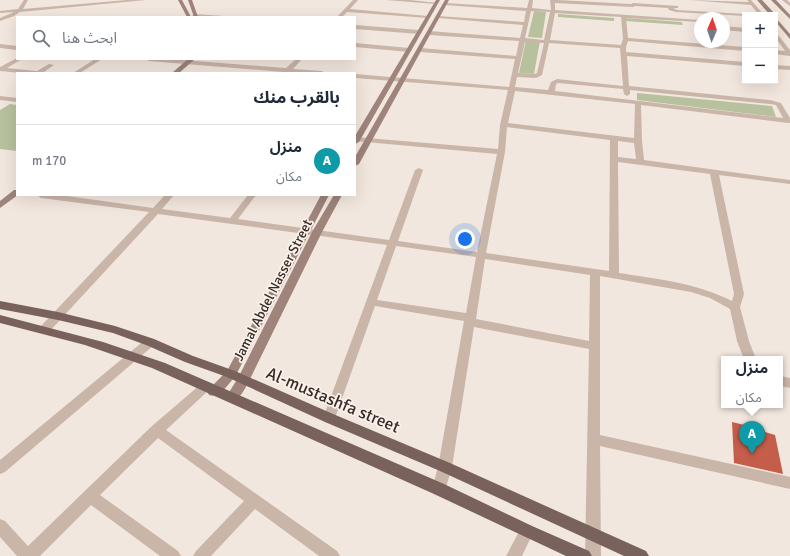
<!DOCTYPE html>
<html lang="ar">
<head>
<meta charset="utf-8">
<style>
  :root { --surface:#fff; --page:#f6f6f7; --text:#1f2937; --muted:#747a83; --line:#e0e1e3; --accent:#0f766e }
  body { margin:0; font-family:Signika,"Noto Sans Arabic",sans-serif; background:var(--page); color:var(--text); direction:rtl }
  .controls { position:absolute; right:12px; top:12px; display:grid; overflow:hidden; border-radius:0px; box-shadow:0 4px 16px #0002 }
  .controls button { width:36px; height:36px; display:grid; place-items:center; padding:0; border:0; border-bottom:1px solid var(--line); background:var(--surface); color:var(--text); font:20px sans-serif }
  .compass { position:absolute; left:694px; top:12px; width:36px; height:36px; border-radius:50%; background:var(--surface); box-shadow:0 4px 16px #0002; rotate:2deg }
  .you { position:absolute; left:465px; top:239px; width:14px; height:14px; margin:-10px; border:3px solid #fff; border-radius:50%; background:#1a73e8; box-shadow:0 0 0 6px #1a73e833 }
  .badge { display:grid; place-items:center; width:26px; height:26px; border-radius:50%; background:var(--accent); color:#fff; font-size:13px; font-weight:700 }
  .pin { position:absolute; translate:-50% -33px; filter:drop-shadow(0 1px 2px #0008) }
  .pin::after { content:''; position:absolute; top:21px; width:14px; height:12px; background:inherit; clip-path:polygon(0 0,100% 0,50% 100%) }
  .popup { position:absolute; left:721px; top:356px; width:62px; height:52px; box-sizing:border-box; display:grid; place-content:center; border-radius:0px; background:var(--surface); filter:drop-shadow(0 1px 3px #0005); font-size:13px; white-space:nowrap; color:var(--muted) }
  .popup b { font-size:15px; color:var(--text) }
  .popup::after { content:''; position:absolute; left:50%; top:100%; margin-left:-8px; border:8px solid transparent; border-top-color:var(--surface) }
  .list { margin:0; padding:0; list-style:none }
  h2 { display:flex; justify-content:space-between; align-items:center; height:52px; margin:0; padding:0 16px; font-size:17px }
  h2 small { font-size:13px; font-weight:400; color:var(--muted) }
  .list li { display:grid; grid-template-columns:26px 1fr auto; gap:12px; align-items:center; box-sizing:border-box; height:72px; padding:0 16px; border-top:1px solid var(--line) }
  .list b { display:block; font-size:15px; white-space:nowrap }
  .list p { margin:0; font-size:13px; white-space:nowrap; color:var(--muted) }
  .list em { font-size:13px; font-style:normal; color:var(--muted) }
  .icon { flex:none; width:22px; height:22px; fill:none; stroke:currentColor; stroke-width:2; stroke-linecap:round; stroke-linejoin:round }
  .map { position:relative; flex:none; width:790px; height:556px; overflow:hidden; direction:ltr }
  .search { position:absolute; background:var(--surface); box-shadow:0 4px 16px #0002; left:16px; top:16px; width:340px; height:44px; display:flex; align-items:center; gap:10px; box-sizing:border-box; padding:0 14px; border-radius:0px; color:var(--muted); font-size:15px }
  .panel { position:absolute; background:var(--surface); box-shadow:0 4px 16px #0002; left:16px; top:72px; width:340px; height:124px; border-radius:0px; direction:rtl }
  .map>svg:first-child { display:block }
</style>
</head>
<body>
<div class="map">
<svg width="790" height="556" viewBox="0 0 790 556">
  <rect width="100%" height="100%" fill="#f2e7de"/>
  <g fill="#b8c19e">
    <polygon points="534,11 546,12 542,38 528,37"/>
    <polygon points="558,14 614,18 614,21 558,17"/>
    <polygon points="625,18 682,22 683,25 625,21"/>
    <polygon points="526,40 540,41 534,74 519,73"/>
    <polygon points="637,93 772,106 776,117 637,100"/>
    <polygon points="10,104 17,105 17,151 0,149 0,110"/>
  </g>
  <polygon fill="#c45d4a" points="732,422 765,430 765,432 775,435 783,474 734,463"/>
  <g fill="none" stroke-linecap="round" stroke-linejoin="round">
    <g fill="#cab5a9" fill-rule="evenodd">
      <polygon points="24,0 28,0 23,9 127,0 146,0 20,12 14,16 0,21 0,18 14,12 0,13 0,11 18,9"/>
      <polygon points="353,0 358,0 350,9 428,16 430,17 428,18 347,12 342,17 337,17"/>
      <polygon points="386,0 410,0 438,3 436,4"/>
      <path d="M529,0h4l-1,8 19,2 -1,-10h8l73,4 2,-1 45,3v2h-5l4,2 68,4 2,1h-2v1l-69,-4 -7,-2 -1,-2 -33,-2 -2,1 -78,-4v7l145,10v2l-74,-4 2,20 117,9v4l-117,-10 -2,6v5l119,10v4l-118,-10 2,30 141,14 11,3 9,15v5h-2l-147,-18 1,36 2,19 146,20v4l-71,-9 25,119 -4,13 9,34 7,18h-12l-7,-18 -7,-32 -20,-11 -19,-6 -91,-16v159l190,42v12l-190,-43 1,110h-16l4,-207 -115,-22 -22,140 -8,27 -5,1 -5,-1 -2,-5 6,-22 26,-146 -89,-15 -40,112 -2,4 -4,1 -4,-1 -2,-4 64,-173 -229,-31 -110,119h-8l-2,-3 2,-3 109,-115 -108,-14 -4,-3h23l93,13 12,-13h9l-12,14 68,9 18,-23h8l-18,24 151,21 26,-70 4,-2 4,2 -25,71 79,11 20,-98 -142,-13v-4l143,12 2,-24 8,-35 -153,-12v-4l154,13 6,-28 -95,-7 -3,-2 3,-2 96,8 3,-15 -90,-6 -3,-2 3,-2 91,7 3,-13 -85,-7 -2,-1 2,-1 86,6 2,-11 -81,-6 -2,-1 2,-1 82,5zM531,11l19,1 -6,28 -19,-2zM555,13l66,4 2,22 -2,6 -71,-5zM525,42l19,1 -7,30 -2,1 -17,-1zM549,43l71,5 3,38 -66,-7 -6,3 -3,8 -33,-3 2,-10 19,1 6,-3zM558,83l65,6 1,5 3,2 3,-2v-4l140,14 6,1 7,13 -228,-27 1,-7zM515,91l120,13 -1,34 -126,-15zM507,127l103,13 -1,131 -123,-18 19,-101zM618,141l16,2 2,16 -18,-2zM618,162l92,12 24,120 -2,7c-35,-18 -75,-22 -113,-28zM396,246l80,11 -10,56 -89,-13zM485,259l105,16 -1,66 -113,-22z"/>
      <polygon points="689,0 749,2 747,0 751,0 764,15 759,15 751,5"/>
      <polygon points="782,0 787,0 790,3 790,6"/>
      <polygon points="194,14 224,16 226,17 192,16"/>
      <polygon points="355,25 419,30 422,32 419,34 355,29"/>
      <polygon points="724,26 745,28 745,32 724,30"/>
      <polygon points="775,31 790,50 790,56 775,54 775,50 785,51 775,37"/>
      <polygon points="355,43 409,48 412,50 409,52 355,47"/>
      <polygon points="0,44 17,46 17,50 0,48"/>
      <polygon points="17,58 22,59 7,68 37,71 49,64 54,65 44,72 46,73 21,73 0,71 0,67"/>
      <polygon points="95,59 102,59 80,73 73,73"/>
      <polygon points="146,59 170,59 286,68 296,59 302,59 293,69 322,71 325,73 282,73 283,72 149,61"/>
      <polygon points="775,65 790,66 790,70 775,69"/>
      <polygon points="0,96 17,98 17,102 0,100"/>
      <polygon points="150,338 154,339 156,342 154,345 5,472 0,474 0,460 146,339"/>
      <polygon points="780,376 790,378 790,388 780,386"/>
      <polygon points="205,382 209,384 211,387 209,390 166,430 337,551 340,556 319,556 255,509 211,556 193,556 196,551 244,501 158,438 100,495 178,551 181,556 160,556 91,505 40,556 17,556 0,537 0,519 5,521 28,546 152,426 201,384"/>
      <polygon points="527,524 532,526 534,531 522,556 506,556 522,526"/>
    </g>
    <g fill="#9e847b" fill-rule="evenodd">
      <polygon points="178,0 182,0 191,17 187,17"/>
      <polygon points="188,0 192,0 198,17 194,17"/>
      <polygon points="436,0 440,0 359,142 355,144 355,136"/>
      <polygon points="445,0 449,0 359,164 355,166 355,157"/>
      <polygon points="757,0 762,0 775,14 775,16 770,15"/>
      <polygon points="771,0 776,0 790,15 790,19"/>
      <polygon points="775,17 790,34 790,39 775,21"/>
      <polygon points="188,59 195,59 179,73 172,73"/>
      <polygon points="14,190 17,190 17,195 18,195 0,208 0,201"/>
      <path d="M321,195h8l-94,182c-7,7 -16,22 -26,18l-2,-3 2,-3 18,-18z"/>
      <path d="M334,195h8l-20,37 -73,149c-4,8 -11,23 -21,19l-2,-3 12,-19 74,-146z"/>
    </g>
    <g fill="#79625b" fill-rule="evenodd">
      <polygon points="0,301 58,312 115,326 154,339 193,356 235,371 333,414 450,463 646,551 649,556 624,556 440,471 325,422 227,377 185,362 146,345 113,333 58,320 0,309"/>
      <polygon points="0,315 103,342 165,363 444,484 532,526 589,551 592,556 566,556 434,494 152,368 85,345 0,323"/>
    </g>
  </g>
  <g text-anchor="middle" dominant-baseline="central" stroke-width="3.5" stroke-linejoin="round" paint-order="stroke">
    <g font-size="14" fill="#382c29" stroke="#faf1ea">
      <text transform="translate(273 290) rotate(-63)">Jamal Abdel Nasser Street</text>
    </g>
    <g font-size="17" fill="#382c29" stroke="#faf1ea">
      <text transform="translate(333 400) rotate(23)">Al-mustashfa street</text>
    </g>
  </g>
</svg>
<div class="controls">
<button>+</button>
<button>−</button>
</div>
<svg class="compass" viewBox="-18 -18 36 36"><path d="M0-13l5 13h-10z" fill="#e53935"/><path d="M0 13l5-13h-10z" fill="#747a83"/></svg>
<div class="you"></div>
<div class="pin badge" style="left:752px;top:454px;background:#0f9aa8">A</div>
<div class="popup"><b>منزل</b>مكان</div>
<div class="search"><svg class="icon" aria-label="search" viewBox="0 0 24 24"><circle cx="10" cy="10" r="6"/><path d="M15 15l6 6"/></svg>ابحث هنا</div>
<section class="panel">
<h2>بالقرب منك<small></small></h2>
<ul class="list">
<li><span class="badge" style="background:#0f9aa8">A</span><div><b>منزل</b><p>مكان</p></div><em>170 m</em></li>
</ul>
</section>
</div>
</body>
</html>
